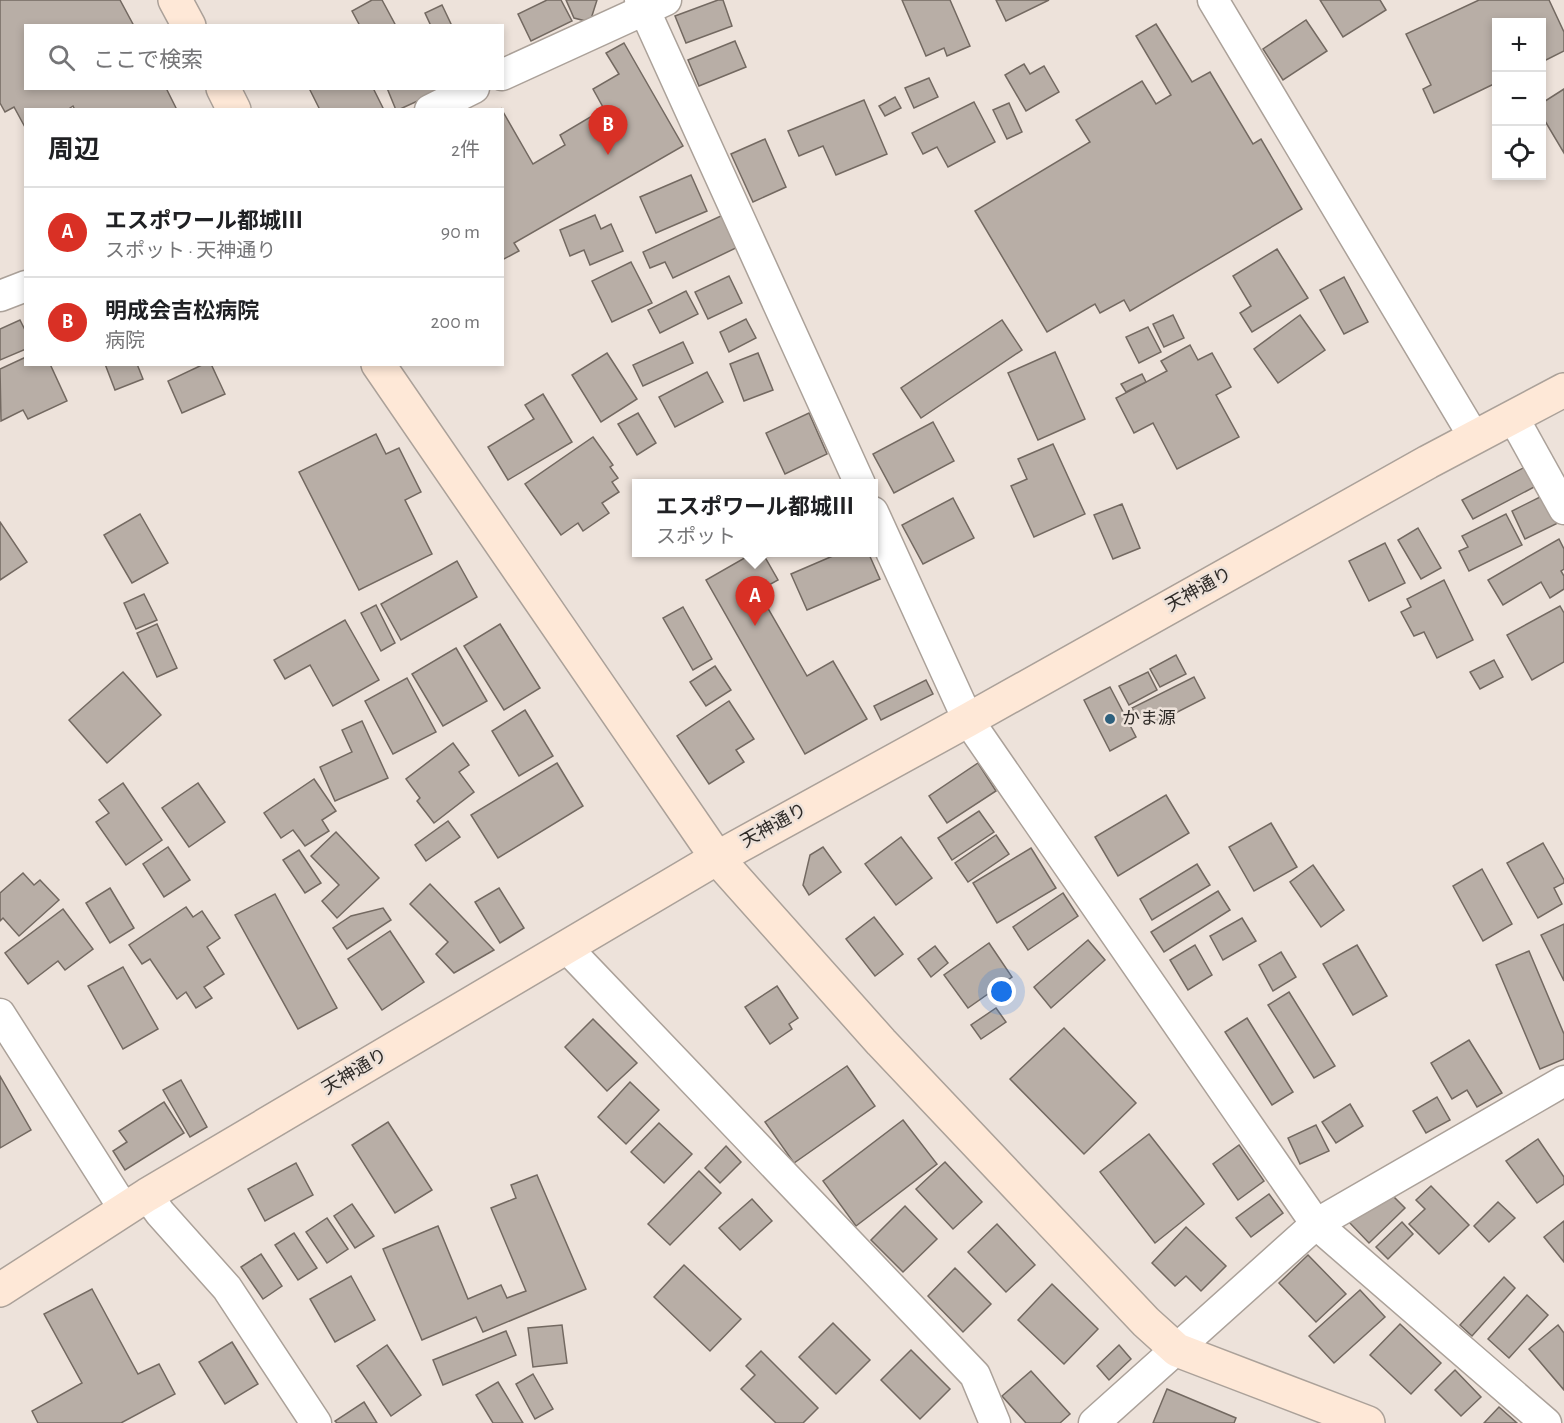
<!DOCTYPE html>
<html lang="ja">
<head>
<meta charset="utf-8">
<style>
  :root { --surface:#fff; --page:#f6f6f6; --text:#202124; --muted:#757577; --line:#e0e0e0; --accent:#d93025 }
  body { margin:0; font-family:"Alegreya Sans","Noto Sans JP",sans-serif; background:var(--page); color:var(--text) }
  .controls { position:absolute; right:18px; top:18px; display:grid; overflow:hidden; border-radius:0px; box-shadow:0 3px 9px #0003 }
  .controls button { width:54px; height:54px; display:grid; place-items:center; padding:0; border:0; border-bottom:2px solid var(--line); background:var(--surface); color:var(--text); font:30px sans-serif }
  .you { position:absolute; left:1002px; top:992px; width:21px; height:21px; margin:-15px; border:4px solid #fff; border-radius:50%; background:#1a73e8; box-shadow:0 0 0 9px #1a73e833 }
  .badge { display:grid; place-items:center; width:39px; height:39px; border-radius:50%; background:var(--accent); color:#fff; font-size:20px; font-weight:700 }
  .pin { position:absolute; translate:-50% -50px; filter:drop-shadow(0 2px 3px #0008) }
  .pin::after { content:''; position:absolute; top:32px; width:21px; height:18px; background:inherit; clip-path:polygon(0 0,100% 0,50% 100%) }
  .popup { position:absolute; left:632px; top:479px; width:246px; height:78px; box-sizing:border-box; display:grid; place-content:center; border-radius:0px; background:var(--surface); filter:drop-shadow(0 2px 4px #0005); font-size:20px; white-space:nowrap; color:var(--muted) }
  .popup b { font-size:22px; color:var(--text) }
  .popup::after { content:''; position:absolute; left:50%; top:100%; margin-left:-12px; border:12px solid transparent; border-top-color:var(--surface) }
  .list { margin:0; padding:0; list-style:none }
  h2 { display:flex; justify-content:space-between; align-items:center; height:78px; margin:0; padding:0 24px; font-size:26px }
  h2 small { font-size:20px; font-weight:400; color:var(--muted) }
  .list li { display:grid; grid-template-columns:39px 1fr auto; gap:18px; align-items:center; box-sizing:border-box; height:90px; padding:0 24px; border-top:2px solid var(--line) }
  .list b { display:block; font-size:22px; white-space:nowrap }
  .list p { margin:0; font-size:20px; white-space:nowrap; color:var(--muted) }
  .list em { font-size:20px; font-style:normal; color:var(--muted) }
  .icon { flex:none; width:33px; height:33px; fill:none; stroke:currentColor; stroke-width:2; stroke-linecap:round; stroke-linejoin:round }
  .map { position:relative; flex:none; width:1564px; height:1423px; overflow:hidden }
  .search { position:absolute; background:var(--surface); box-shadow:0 3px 9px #0003; left:24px; top:24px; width:480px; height:66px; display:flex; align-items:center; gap:15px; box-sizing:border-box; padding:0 21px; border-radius:0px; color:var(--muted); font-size:22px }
  .panel { position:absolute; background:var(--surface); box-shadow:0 3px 9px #0003; left:24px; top:108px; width:480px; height:258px; border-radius:0px }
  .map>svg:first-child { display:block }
</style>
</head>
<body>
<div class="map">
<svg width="1564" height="1423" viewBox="0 0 1564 1423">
  <rect width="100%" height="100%" fill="#ede2da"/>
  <g fill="#b8aea6" stroke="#736961" stroke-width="1.5">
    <polygon points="0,0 120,0 134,26 26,26 26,88 166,88 177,110 75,110 73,106 67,110 26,110 26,129 14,107 5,112 0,103"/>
    <polygon points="372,0 382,0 396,26 360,26 352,11"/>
    <polygon points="547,0 561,0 572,21 531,41 518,14"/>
    <polygon points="566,0 597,0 590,22 574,18"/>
    <polygon points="718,0 723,0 732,26 686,43 675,16"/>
    <polygon points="902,0 950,0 970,46 947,56 944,48 926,56"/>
    <polygon points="996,0 1049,0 1006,21"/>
    <polygon points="1320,0 1380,0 1386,10 1343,37"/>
    <polygon points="1479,0 1549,0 1564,32 1564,51 1542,62 1542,22 1496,22 1496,83 1434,113 1423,89 1431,85 1406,34"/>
    <polygon points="442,5 452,26 431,26 425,13"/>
    <polygon points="1306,20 1327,51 1283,80 1263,49"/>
    <polygon points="1156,24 1192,82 1210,72 1253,144 1261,139 1302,209 1130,311 1124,300 1100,313 1095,304 1047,332 975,211 1090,142 1076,120 1142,81 1156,104 1171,95 1136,36"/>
    <polygon points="735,41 746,67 699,86 688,60"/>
    <polygon points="624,43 683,146 514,243 519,251 502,260 502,110 533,164 565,145 560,135 604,109 593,89 619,74 606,53"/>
    <polygon points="1024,64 1030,74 1044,66 1059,92 1026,111 1005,75"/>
    <polygon points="929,78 938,97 914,108 905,88"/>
    <polygon points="309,88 373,88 384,110 320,110"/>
    <polygon points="387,88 446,88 398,110 396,110"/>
    <polygon points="1564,89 1564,153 1542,116 1542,103"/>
    <polygon points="895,97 901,108 885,116 879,106"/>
    <polygon points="864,100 887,154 836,175 823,146 799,156 788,131"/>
    <polygon points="974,102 995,142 948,167 937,147 923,154 912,133"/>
    <polygon points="1009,103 1022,132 1007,139 993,110"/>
    <polygon points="765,139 786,187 753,202 731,154"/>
    <polygon points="691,175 707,211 656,233 640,197"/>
    <polygon points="595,215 601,229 611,224 623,251 590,265 584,250 570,256 560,230"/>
    <polygon points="723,215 738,247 673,278 665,262 650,268 643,252"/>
    <polygon points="1277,249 1308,298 1252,332 1240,313 1251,306 1233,276"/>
    <polygon points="631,262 652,303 612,322 592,281"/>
    <polygon points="729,276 742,303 708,319 695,292"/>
    <polygon points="1344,277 1368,322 1344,334 1320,290"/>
    <polygon points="686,291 698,314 660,333 648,310"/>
    <polygon points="1173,315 1184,338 1164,347 1153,324"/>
    <polygon points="1300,315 1325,350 1278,383 1254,349"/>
    <polygon points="746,319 756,338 729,352 720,332"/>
    <polygon points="20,320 26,332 26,349 0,360 0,329"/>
    <polygon points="1002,320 1022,350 921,418 901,388"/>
    <polygon points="1148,327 1161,352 1139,363 1126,337"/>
    <polygon points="683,342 693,363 643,386 633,365"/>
    <polygon points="1190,345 1198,360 1212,353 1231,387 1216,395 1239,437 1177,469 1153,423 1134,433 1116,398 1167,371 1161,361"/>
    <polygon points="1055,352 1085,419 1038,440 1008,373"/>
    <polygon points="607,353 637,399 601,422 572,375"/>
    <polygon points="758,353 773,390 744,401 730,364"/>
    <polygon points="26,357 26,364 50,364 67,401 28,419 23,410 1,421 0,369"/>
    <polygon points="105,364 137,364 143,379 115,390"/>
    <polygon points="204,364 211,364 225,394 182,413 168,381"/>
    <polygon points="707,372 723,402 675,427 659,397"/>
    <polygon points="1142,374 1146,382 1126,392 1121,384"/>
    <polygon points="543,394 572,442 508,480 488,447 534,419 525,405"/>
    <polygon points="638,413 656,443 637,455 618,424"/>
    <polygon points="809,413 827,454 785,474 766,433"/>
    <polygon points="933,422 954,461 894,493 873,454"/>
    <polygon points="376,434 386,454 399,448 421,492 405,500 432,554 359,590 299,472"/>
    <polygon points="593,437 613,465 610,467 618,478 612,482 619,492 602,503 609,513 583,531 578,523 561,535 525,484"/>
    <polygon points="1053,444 1085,514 1034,537 1011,486 1027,479 1018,459"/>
    <polygon points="1527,466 1538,485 1473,519 1462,500"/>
    <polygon points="1546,494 1560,522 1525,539 1512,511"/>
    <polygon points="953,498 974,538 923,564 902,525"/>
    <polygon points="1122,504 1140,548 1113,559 1094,515"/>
    <polygon points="140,514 168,563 132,583 104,535"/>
    <polygon points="1506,514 1522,545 1469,571 1459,551 1468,547 1462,536"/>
    <polygon points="0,522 27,562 0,580"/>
    <polygon points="1418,528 1441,568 1421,579 1398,540"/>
    <polygon points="1559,539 1564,549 1564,569 1561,571 1564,576 1564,589 1550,598 1541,582 1503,605 1488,580"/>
    <polygon points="1385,543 1405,583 1369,601 1349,561"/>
    <polygon points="755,552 762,552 778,580 758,591 807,676 833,661 867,719 805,754 706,580"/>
    <polygon points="842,552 868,552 880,579 807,610 791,574"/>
    <polygon points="457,561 477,597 401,640 381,604"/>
    <polygon points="1444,580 1473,640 1437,658 1424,632 1414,636 1401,612 1411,607 1407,599"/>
    <polygon points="144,594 157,620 136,629 124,603"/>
    <polygon points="376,605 395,643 381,651 361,613"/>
    <polygon points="1560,606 1564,613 1564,662 1532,680 1507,635"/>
    <polygon points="683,607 712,659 693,670 663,618"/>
    <polygon points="345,620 379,680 333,706 310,665 285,679 274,660"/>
    <polygon points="157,624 177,668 157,677 137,633"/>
    <polygon points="500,624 540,688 504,710 464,646"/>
    <polygon points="456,648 487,701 443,726 412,674"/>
    <polygon points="1176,655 1186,674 1160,687 1150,669"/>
    <polygon points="1494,660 1503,677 1480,689 1470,672"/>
    <polygon points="715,666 731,690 706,706 690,682"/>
    <polygon points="123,672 161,715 107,763 69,720"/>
    <polygon points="1148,672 1157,690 1129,705 1119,686"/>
    <polygon points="1194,677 1205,698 1156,723 1150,713 1138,719 1132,708"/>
    <polygon points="407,678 436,732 393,754 365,701"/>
    <polygon points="926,680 933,694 881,720 874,706"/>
    <polygon points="1110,687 1136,737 1110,751 1084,700"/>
    <polygon points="729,701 754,739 736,750 744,762 709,784 677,736"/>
    <polygon points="525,710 553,756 519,776 492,731"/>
    <polygon points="362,721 388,778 335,801 320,767 352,752 342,730"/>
    <polygon points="453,743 469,765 459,772 474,792 434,823 417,801 420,798 406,779"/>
    <polygon points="557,763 583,806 498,858 471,815"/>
    <polygon points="978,763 996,791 947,823 929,796"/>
    <polygon points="314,779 336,811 322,820 329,831 305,846 293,830 281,838 264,813"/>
    <polygon points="123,783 162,840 126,865 96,822 109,813 99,800"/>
    <polygon points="198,783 225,822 189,847 162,808"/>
    <polygon points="1166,795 1189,833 1118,876 1095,837"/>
    <polygon points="979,811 994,832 952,860 938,838"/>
    <polygon points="448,821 460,837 426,861 415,845"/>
    <polygon points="1271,823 1297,867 1254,891 1229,847"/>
    <polygon points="336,832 379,878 337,918 322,901 339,885 311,856"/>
    <polygon points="996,835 1009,854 968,882 955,863"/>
    <polygon points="901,837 932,878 896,905 865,864"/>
    <polygon points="1543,843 1564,880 1564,883 1554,888 1562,904 1538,918 1507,863"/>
    <polygon points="168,847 190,880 164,897 143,864"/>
    <polygon points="823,847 841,872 809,895 803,885 810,855"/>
    <polygon points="1031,848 1056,888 997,923 973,883"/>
    <polygon points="299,850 321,883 305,893 283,860"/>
    <polygon points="1197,864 1210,885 1152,920 1140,899"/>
    <polygon points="1313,865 1344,910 1321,927 1290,882"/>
    <polygon points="1482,869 1512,924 1483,941 1453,886"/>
    <polygon points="23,873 34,885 40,880 59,900 19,936 3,918 0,921 0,893"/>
    <polygon points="430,884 494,950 454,973 436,954 448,942 410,904"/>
    <polygon points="110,888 134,928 110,943 86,903"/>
    <polygon points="499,888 524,928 500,943 475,902"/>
    <polygon points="1218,891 1230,910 1164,952 1151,932"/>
    <polygon points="1063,893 1078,916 1028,950 1013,927"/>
    <polygon points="275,894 337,1008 298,1029 235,915"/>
    <polygon points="186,907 193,917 202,911 220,938 207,947 224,974 204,987 212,998 196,1008 186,992 177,999 150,959 142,964 129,945"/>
    <polygon points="383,908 391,920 347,949 333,928 351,916"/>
    <polygon points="63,909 93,949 65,970 58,961 28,984 5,953"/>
    <polygon points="874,917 903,954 875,976 846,939"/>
    <polygon points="1242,918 1256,941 1223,960 1210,936"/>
    <polygon points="1564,924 1564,981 1541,935"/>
    <polygon points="390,931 424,982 382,1010 348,959"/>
    <polygon points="1088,940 1105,960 1051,1008 1034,987"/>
    <polygon points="989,943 1012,977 968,1008 944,975"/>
    <polygon points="1195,945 1212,975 1188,990 1170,960"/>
    <polygon points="1357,945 1387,996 1353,1015 1323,964"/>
    <polygon points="935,946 948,963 931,977 918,959"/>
    <polygon points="1529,951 1564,1034 1564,1059 1540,1069 1496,965"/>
    <polygon points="1281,952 1296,977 1273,991 1259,965"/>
    <polygon points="123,967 158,1029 123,1049 88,986"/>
    <polygon points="777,986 798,1018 789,1024 792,1029 770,1044 745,1007"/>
    <polygon points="1289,992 1335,1066 1314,1078 1268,1005"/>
    <polygon points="996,1008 1006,1022 981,1039 971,1025"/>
    <polygon points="1247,1018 1293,1092 1272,1105 1225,1032"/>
    <polygon points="593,1019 637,1063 607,1091 565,1047"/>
    <polygon points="1064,1028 1136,1103 1084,1154 1010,1079"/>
    <polygon points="1469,1040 1502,1093 1477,1107 1467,1090 1452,1099 1431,1063"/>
    <polygon points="847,1066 875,1106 794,1163 765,1122"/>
    <polygon points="0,1076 31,1130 0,1148"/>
    <polygon points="181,1080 207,1127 190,1137 163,1090"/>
    <polygon points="630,1082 659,1110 626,1144 598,1117"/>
    <polygon points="1437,1097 1450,1120 1426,1133 1413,1111"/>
    <polygon points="164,1102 184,1133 125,1170 113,1151 127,1142 119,1131"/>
    <polygon points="1350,1104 1363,1126 1336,1143 1322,1122"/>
    <polygon points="903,1120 937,1164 856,1226 823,1181"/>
    <polygon points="388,1122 432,1190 395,1213 352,1145"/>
    <polygon points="659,1123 692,1154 664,1183 631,1152"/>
    <polygon points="1316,1125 1329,1151 1300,1164 1288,1138"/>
    <polygon points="1149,1134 1204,1204 1155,1243 1100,1172"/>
    <polygon points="1538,1139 1564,1177 1564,1184 1537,1203 1506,1161"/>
    <polygon points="1239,1145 1264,1181 1238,1200 1213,1164"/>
    <polygon points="726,1146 741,1162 720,1183 705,1168"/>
    <polygon points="945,1162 982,1202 953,1229 916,1189"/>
    <polygon points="296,1163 313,1195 265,1221 248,1189"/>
    <polygon points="699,1171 721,1193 670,1245 648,1224"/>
    <polygon points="537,1175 586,1289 483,1332 476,1317 422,1340 383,1249 438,1226 468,1299 501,1285 507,1298 526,1291 491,1208 516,1198 511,1185"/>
    <polygon points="1431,1186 1469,1225 1439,1254 1409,1224 1425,1209 1416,1200"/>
    <polygon points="1269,1194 1283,1213 1251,1237 1236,1218"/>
    <polygon points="1392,1195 1405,1208 1369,1243 1348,1221"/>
    <polygon points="752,1199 772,1221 740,1250 719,1228"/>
    <polygon points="1498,1202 1515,1218 1489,1242 1474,1226"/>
    <polygon points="352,1204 374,1236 355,1248 334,1216"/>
    <polygon points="905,1206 937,1239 903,1272 871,1240"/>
    <polygon points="327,1218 348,1249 327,1263 306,1232"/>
    <polygon points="1564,1221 1564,1262 1544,1237"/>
    <polygon points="1402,1222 1413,1234 1388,1259 1376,1247"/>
    <polygon points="997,1224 1035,1265 1006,1292 968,1252"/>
    <polygon points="1186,1227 1226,1266 1201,1291 1186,1276 1175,1286 1152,1263"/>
    <polygon points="294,1233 317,1268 298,1280 275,1245"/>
    <polygon points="261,1254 282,1286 263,1299 241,1267"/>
    <polygon points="1308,1255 1346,1294 1316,1322 1279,1283"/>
    <polygon points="684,1265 741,1319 710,1351 654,1297"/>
    <polygon points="955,1268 991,1304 963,1332 928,1296"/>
    <polygon points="351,1276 375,1320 335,1342 310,1299"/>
    <polygon points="1504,1277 1515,1288 1472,1336 1460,1325"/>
    <polygon points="1052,1284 1098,1329 1064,1364 1018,1320"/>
    <polygon points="92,1289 138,1374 159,1364 175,1394 121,1423 38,1423 32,1411 82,1383 44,1314"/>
    <polygon points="1360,1290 1385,1317 1334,1363 1309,1336"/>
    <polygon points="1527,1295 1548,1315 1509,1358 1488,1339"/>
    <polygon points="833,1323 870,1360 836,1394 799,1357"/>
    <polygon points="1400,1324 1441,1363 1411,1394 1370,1355"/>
    <polygon points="562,1325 567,1363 533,1367 528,1328"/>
    <polygon points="1558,1325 1564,1333 1564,1390 1529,1349"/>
    <polygon points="506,1331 516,1355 443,1385 433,1360"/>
    <polygon points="232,1342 258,1384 225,1404 199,1362"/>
    <polygon points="387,1345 421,1395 391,1416 357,1366"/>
    <polygon points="1119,1345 1131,1359 1109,1380 1097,1366"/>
    <polygon points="911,1350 950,1389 920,1419 881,1380"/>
    <polygon points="761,1351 818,1408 803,1423 776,1423 741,1389 755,1375 746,1366"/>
    <polygon points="1455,1370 1481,1397 1461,1416 1435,1390"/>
    <polygon points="1031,1371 1070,1414 1060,1423 1026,1423 1002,1396"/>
    <polygon points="533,1374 553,1409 535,1419 516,1384"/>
    <polygon points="498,1382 523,1423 493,1423 476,1395"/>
    <polygon points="1167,1389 1236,1418 1234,1423 1153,1423"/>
    <polygon points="364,1402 377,1423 337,1423 335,1421"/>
    <polygon points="1499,1407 1517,1423 1484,1423"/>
  </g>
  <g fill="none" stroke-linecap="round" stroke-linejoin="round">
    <defs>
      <g id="street">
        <polyline points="640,0 860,484"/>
        <polyline points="1213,0 1474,437"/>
        <polyline points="502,75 666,0"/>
        <polyline points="430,110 474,88"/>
        <polyline points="0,296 26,286"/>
        <polyline points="1513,417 1564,509"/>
        <polyline points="873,512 968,720 1316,1224 1546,1423"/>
        <polyline points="566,947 975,1375 995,1423"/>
        <polyline points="0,1014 124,1209"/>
        <polyline points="147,1195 160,1213 227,1288 316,1423"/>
        <polyline points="1094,1423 1316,1224 1564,1081"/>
      </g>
      <g id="secondary">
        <polyline points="175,0 189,26"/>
        <polyline points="223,88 234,110"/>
        <polyline points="378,364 717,858 881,1042 1146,1322 1177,1350 1368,1423"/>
        <polyline points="0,1290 147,1195 717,858 968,720 1428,462 1564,390"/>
      </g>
    </defs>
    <use href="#street" stroke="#aba199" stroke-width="33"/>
    <use href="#secondary" stroke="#aba199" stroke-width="36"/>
    <use href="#street" stroke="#fff" stroke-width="30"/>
    <use href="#secondary" stroke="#fee8d7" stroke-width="33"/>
  </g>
  <circle fill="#2d607d" stroke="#ede2da" stroke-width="2" cx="1110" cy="719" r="6"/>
  <g text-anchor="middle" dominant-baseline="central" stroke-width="5" stroke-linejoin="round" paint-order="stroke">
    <g font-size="18" fill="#2e2a27" stroke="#ede2da">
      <text transform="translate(1199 590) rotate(-29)">天神通り</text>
      <text transform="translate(774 826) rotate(-29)">天神通り</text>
      <text transform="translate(355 1072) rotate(-31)">天神通り</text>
    </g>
    <g font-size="18" fill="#2e2a27" stroke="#ede2da" text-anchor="start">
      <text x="1122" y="719">かま源</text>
    </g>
  </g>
</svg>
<div class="controls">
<button>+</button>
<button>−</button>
<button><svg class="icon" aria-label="locate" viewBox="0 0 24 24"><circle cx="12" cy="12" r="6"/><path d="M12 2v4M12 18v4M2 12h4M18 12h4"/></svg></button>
</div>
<div class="you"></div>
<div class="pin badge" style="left:755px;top:626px">A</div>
<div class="popup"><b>エスポワール都城Ⅲ</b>スポット</div>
<div class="pin badge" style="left:608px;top:155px">B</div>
<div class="search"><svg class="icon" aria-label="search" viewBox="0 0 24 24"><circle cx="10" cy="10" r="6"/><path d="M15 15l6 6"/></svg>ここで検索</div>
<section class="panel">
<h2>周辺<small>2件</small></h2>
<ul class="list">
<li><span class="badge">A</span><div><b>エスポワール都城Ⅲ</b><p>スポット · 天神通り</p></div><em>90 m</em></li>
<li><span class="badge">B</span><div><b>明成会吉松病院</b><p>病院</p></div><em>200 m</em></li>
</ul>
</section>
</div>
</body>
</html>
